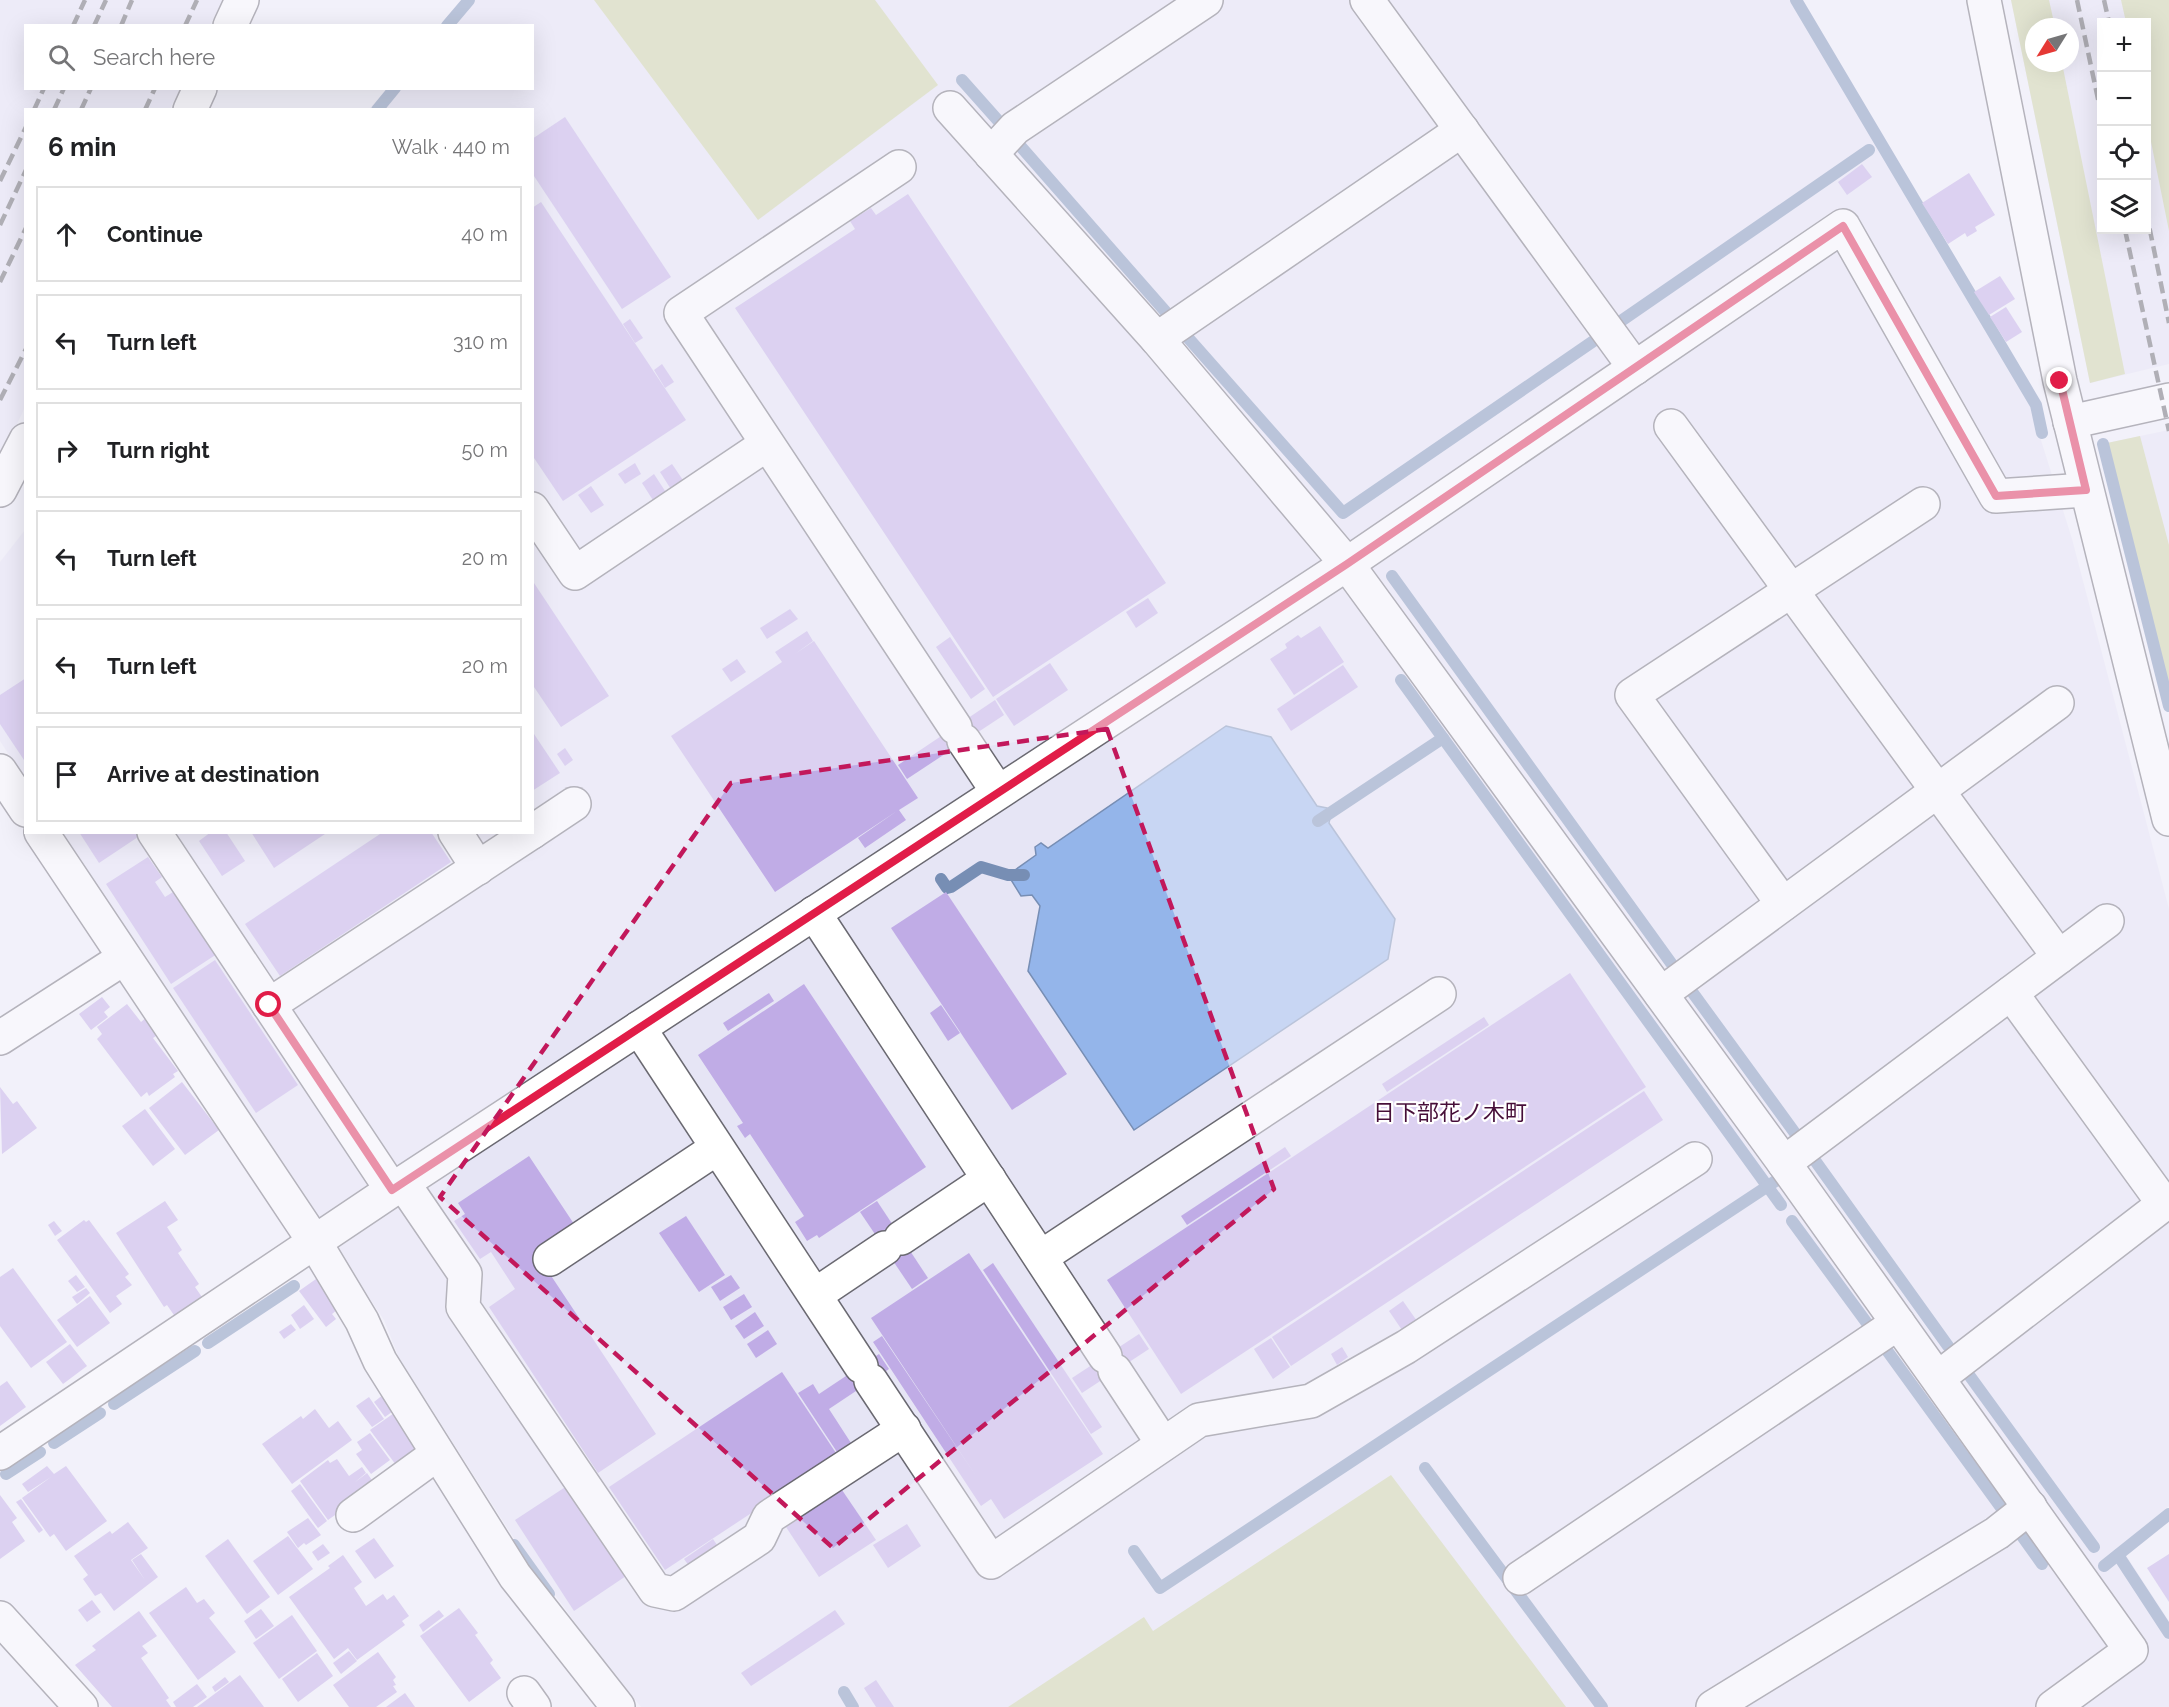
<!DOCTYPE html>
<html lang="en">
<head>
<meta charset="utf-8">
<style>
  :root { --surface:#fff; --page:#f6f6f6; --text:#202124; --muted:#757577; --line:#e0e0e0 }
  body { margin:0; font-family:Raleway,"Noto Sans JP",sans-serif; background:var(--page); color:var(--text) }
  .controls { position:absolute; right:18px; top:18px; display:grid; overflow:hidden; border-radius:0px; box-shadow:0 6px 24px #0002 }
  .controls button { width:54px; height:54px; display:grid; place-items:center; padding:0; border:0; border-bottom:2px solid var(--line); background:var(--surface); color:var(--text); font:30px sans-serif }
  .compass { position:absolute; left:2025px; top:18px; width:54px; height:54px; border-radius:50%; background:var(--surface); box-shadow:0 6px 24px #0002; rotate:233deg }
  .stop { position:absolute; width:18px; height:18px; margin:-14px; border:4px solid #e11d48; border-radius:50%; background:#fff }
  .stop.end { background:#e11d48; border-color:#fff; box-shadow:0 2px 6px #0008 }
  .list { margin:0; padding:0; list-style:none }
  h2 { display:flex; justify-content:space-between; align-items:center; height:78px; margin:0; padding:0 24px; font-size:26px }
  h2 small { font-size:20px; font-weight:400; color:var(--muted) }
  .list li { display:grid; grid-template-columns:39px 1fr auto; gap:18px; align-items:center; box-sizing:border-box; height:96px; margin:0 12px 12px; padding:0 12px; border:2px solid var(--line); border-radius:0px }
  .list b { display:block; font-size:22px; white-space:nowrap }
  .list em { font-size:20px; font-style:normal; color:var(--muted) }
  .icon { flex:none; width:33px; height:33px; fill:none; stroke:currentColor; stroke-width:2; stroke-linecap:round; stroke-linejoin:round }
  .map { position:relative; flex:none; width:2169px; height:1707px; overflow:hidden }
  .search { position:absolute; background:var(--surface); box-shadow:0 6px 24px #0002; left:24px; top:24px; width:510px; height:66px; display:flex; align-items:center; gap:15px; box-sizing:border-box; padding:0 21px; border-radius:0px; color:var(--muted); font-size:22px }
  .panel { position:absolute; background:var(--surface); box-shadow:0 6px 24px #0002; left:24px; top:108px; width:510px; height:726px; border-radius:0px }
  .map>svg:first-child { display:block }
</style>
</head>
<body>
<div class="map">
<svg width="2169" height="1707" viewBox="0 0 2169 1707">
  <rect width="100%" height="100%" fill="#f2f1fa"/>
  <g fill="#e6e5f5" fill-rule="evenodd">
    <polygon points="0,0 223,0 210,25 26,26 26,88 180,89 170,109 26,110 25,407 0,460"/>
    <polygon points="461,0 1793,0 2034,405 2040,437 2072,539 2169,909 2169,1506 2120,1546 2169,1621 2169,1707 641,1707 595,1650 515,1540 399,1358 384,1320 61,833 532,832 532,110 369,109 387,89 532,88 532,26 440,25"/>
    <path d="M2011,0h158v364l-79,19zM2102,22h44v208h-44zM2034,27h36v36h-36z"/>
    <polygon points="2169,430 2169,688 2107,443"/>
    <polygon points="25,530 25,779 0,741 0,562"/>
  </g>
  <g fill="#ccd39e">
    <polygon points="594,0 875,0 938,85 758,220"/>
    <polygon points="2011,0 2049,0 2055,27 2034,27 2034,63 2062,63 2125,374 2090,383"/>
    <polygon points="2121,0 2169,0 2169,231 2147,122 2146,22 2126,22"/>
    <polygon points="2140,436 2169,545 2169,688 2107,443"/>
    <polygon points="1391,1475 1566,1707 1008,1707 1144,1617 1153,1631"/>
  </g>
  <polygon fill="#94b5ea" stroke="#778eb4" stroke-width="1.5" points="1226,726 1271,737 1317,806 1327,808 1331,814 1329,823 1395,919 1388,959 1134,1130 1028,971 1040,906 1032,895 1021,896 1008,875 1036,855 1035,847 1041,843 1048,848"/>
  <g fill="none" stroke-linecap="round" stroke-linejoin="round">
    <g stroke="#778eb4" stroke-width="12">
      <polyline points="1796,0 2036,405 2042,433"/>
      <polyline points="447,26 469,0"/>
      <polyline points="962,80 1002,125"/>
      <polyline points="377,110 395,88"/>
      <polyline points="1015,140 1172,319"/>
      <polyline points="1621,321 1869,150"/>
      <polyline points="1182,331 1343,513 1595,340"/>
      <polyline points="2103,444 2169,706"/>
      <polyline points="1392,576 1671,963"/>
      <polyline points="1401,680 1781,1205"/>
      <polyline points="1318,821 1443,738"/>
      <polyline points="941,879 947,888 951,887 981,867 1008,875 1024,875"/>
      <polyline points="1690,989 1800,1140"/>
      <polyline points="1811,1155 1948,1346"/>
      <polyline points="1792,1221 1872,1330"/>
      <polyline points="208,1343 294,1286"/>
      <polyline points="1883,1345 2005,1513"/>
      <polyline points="1969,1375 2094,1547"/>
      <polyline points="114,1404 195,1351"/>
      <polyline points="54,1443 100,1413"/>
      <polyline points="1425,1468 1602,1707"/>
      <polyline points="6,1474 40,1452"/>
      <polyline points="2017,1529 2042,1564"/>
      <polyline points="514,1545 549,1594"/>
      <polyline points="1134,1551 1160,1588 1780,1178"/>
      <polyline points="2118,1555 2169,1633"/>
      <polyline points="2104,1566 2169,1514"/>
      <polyline points="844,1692 853,1707"/>
    </g>
  </g>
  <g fill="#c0ace6">
    <polygon points="565,117 671,277 622,309 532,173 532,139"/>
    <polygon points="1862,164 1872,177 1847,195 1838,182"/>
    <polygon points="1969,173 1995,215 1975,227 1977,231 1967,237 1965,233 1948,244 1922,203"/>
    <polygon points="908,194 1166,583 993,697 735,308 855,229 850,221 871,208 876,215"/>
    <polygon points="541,202 686,420 563,501 532,455 532,208"/>
    <polygon points="2000,276 2015,299 1989,315 1974,292"/>
    <polygon points="2006,307 2022,332 2006,342 1990,317"/>
    <polygon points="630,319 643,338 635,343 623,324"/>
    <polygon points="662,364 674,382 665,388 654,370"/>
    <polygon points="635,463 641,474 625,484 618,474"/>
    <polygon points="672,464 687,486 674,494 660,472"/>
    <polygon points="654,474 669,497 656,505 642,483"/>
    <polygon points="591,486 604,505 591,513 578,495"/>
    <polygon points="532,580 609,696 561,727 532,684"/>
    <polygon points="1148,598 1158,613 1136,628 1126,612"/>
    <polygon points="790,609 798,619 767,639 760,628"/>
    <polygon points="1320,626 1344,662 1294,695 1270,659 1287,648 1285,644 1298,635 1301,638"/>
    <polygon points="807,631 813,641 795,654 814,641 918,798 899,810 906,820 865,848 858,838 897,811 775,892 671,736 782,662 775,652"/>
    <polygon points="950,637 985,689 971,699 936,647"/>
    <polygon points="737,659 746,672 731,682 722,669"/>
    <polygon points="1050,663 1068,690 1014,726 996,699"/>
    <polygon points="1343,665 1358,687 1291,731 1277,709"/>
    <polygon points="26,678 26,763 0,724 0,695"/>
    <polygon points="995,700 1004,715 907,779 898,765"/>
    <polygon points="532,731 560,773 532,791"/>
    <polygon points="565,748 573,760 565,766 557,754"/>
    <polygon points="79,832 140,832 141,835 99,863"/>
    <polygon points="211,832 226,832 245,861 222,876 199,841"/>
    <polygon points="251,832 328,832 274,868"/>
    <polygon points="383,832 431,832 451,862 280,976 245,924"/>
    <polygon points="148,857 162,877 155,882 165,897 178,889 220,952 171,984 106,884"/>
    <polygon points="946,892 1067,1074 1012,1110 891,928"/>
    <polygon points="215,960 298,1085 256,1113 173,988"/>
    <polygon points="1570,973 1646,1087 1181,1394 1107,1280"/>
    <polygon points="804,984 926,1167 819,1238 817,1235 807,1241 795,1222 804,1216 750,1134 745,1138 737,1126 743,1123 698,1055"/>
    <polygon points="769,993 774,1001 728,1031 723,1023"/>
    <polygon points="102,997 110,1007 104,1012 108,1017 91,1030 79,1014"/>
    <polygon points="127,1004 141,1022 147,1017 159,1034 153,1038 178,1071 173,1074 175,1077 149,1096 147,1092 141,1097 97,1039 102,1034 97,1027"/>
    <polygon points="941,1005 960,1033 948,1041 930,1013"/>
    <polygon points="1484,1017 1489,1025 1387,1092 1382,1084"/>
    <polygon points="182,1082 219,1130 185,1155 149,1108"/>
    <polygon points="0,1087 13,1104 17,1101 37,1128 2,1154"/>
    <polygon points="1644,1091 1663,1120 1291,1366 1272,1337"/>
    <polygon points="145,1109 175,1149 153,1166 122,1126"/>
    <polygon points="1285,1147 1291,1156 1187,1225 1181,1216"/>
    <polygon points="529,1156 576,1227 536,1253 656,1434 598,1473 489,1307 515,1289 491,1252 480,1259 454,1221 465,1214 458,1203"/>
    <polygon points="165,1201 178,1220 167,1227 182,1250 178,1253 199,1284 195,1287 204,1300 176,1318 167,1305 164,1307 116,1233"/>
    <polygon points="877,1201 928,1278 912,1289 860,1212"/>
    <polygon points="686,1216 725,1275 699,1292 659,1233"/>
    <polygon points="84,1220 86,1222 89,1220 129,1274 125,1277 132,1285 116,1296 122,1304 110,1313 57,1240"/>
    <polygon points="54,1221 62,1231 55,1236 48,1225"/>
    <polygon points="969,1253 1103,1454 1004,1519 991,1499 981,1506 873,1342 882,1336 976,1476 871,1318"/>
    <polygon points="993,1263 1102,1427 1091,1434 983,1270"/>
    <polygon points="13,1268 67,1342 31,1368 0,1326 0,1277"/>
    <polygon points="76,1275 85,1287 77,1292 68,1281"/>
    <polygon points="731,1275 740,1288 720,1301 711,1287"/>
    <polygon points="316,1279 338,1309 332,1314 336,1319 326,1327 299,1291"/>
    <polygon points="86,1288 90,1293 77,1304 72,1297"/>
    <polygon points="744,1294 752,1307 731,1320 723,1307"/>
    <polygon points="90,1296 110,1323 77,1347 57,1320"/>
    <polygon points="1403,1301 1417,1321 1402,1330 1389,1311"/>
    <polygon points="304,1305 314,1319 300,1329 291,1315"/>
    <polygon points="755,1312 764,1326 744,1339 735,1326"/>
    <polygon points="291,1324 296,1330 284,1339 279,1332"/>
    <polygon points="768,1330 777,1344 756,1358 747,1344"/>
    <polygon points="1139,1334 1149,1349 1082,1393 1072,1378"/>
    <polygon points="1271,1338 1290,1367 1273,1379 1254,1349"/>
    <polygon points="70,1344 87,1366 63,1384 46,1362"/>
    <polygon points="1342,1347 1348,1357 1337,1365 1331,1354"/>
    <polygon points="879,1354 889,1369 829,1409 851,1443 837,1452 798,1393 813,1384 819,1394"/>
    <polygon points="782,1372 838,1456 665,1570 609,1487"/>
    <polygon points="7,1381 26,1407 0,1426 0,1386"/>
    <polygon points="384,1394 396,1409 385,1417 374,1402"/>
    <polygon points="369,1397 384,1419 372,1427 356,1406"/>
    <polygon points="315,1409 329,1428 338,1421 352,1440 292,1484 262,1444 301,1416 303,1419"/>
    <polygon points="397,1411 422,1446 396,1465 370,1430"/>
    <polygon points="370,1433 390,1460 371,1474 356,1454 362,1450 357,1442"/>
    <polygon points="337,1459 349,1476 362,1467 366,1473 354,1483 367,1473 376,1486 328,1520 300,1481 328,1460 330,1463"/>
    <polygon points="47,1466 54,1474 66,1466 107,1521 66,1551 54,1534 50,1537 22,1498 51,1477 28,1492 22,1484"/>
    <polygon points="573,1482 632,1572 574,1611 515,1520"/>
    <polygon points="300,1484 327,1521 318,1528 291,1491"/>
    <polygon points="842,1490 876,1540 819,1577 786,1527"/>
    <polygon points="0,1495 17,1518 12,1522 25,1541 0,1559"/>
    <polygon points="21,1499 43,1530 39,1533 16,1502"/>
    <polygon points="308,1518 321,1535 306,1545 304,1543 298,1548 287,1532"/>
    <polygon points="128,1522 148,1548 131,1560 145,1580 132,1560 141,1554 158,1577 114,1611 101,1593 95,1596 83,1579 88,1575 74,1556 110,1531 112,1534"/>
    <polygon points="907,1524 921,1546 888,1568 873,1545"/>
    <polygon points="288,1536 313,1569 278,1595 253,1561"/>
    <polygon points="374,1538 394,1566 375,1579 355,1551"/>
    <polygon points="228,1539 270,1597 247,1614 205,1556"/>
    <polygon points="713,1539 721,1551 692,1570 684,1559"/>
    <polygon points="323,1544 330,1553 318,1561 312,1552"/>
    <polygon points="2169,1554 2169,1602 2147,1568"/>
    <polygon points="343,1555 362,1582 354,1588 366,1606 383,1594 387,1600 394,1595 409,1616 402,1621 405,1625 357,1660 348,1648 334,1659 289,1597 330,1568 328,1566"/>
    <polygon points="186,1587 197,1603 204,1599 215,1613 209,1618 236,1652 198,1680 149,1613"/>
    <polygon points="92,1600 101,1612 87,1622 78,1610"/>
    <polygon points="459,1608 478,1633 475,1635 493,1660 490,1663 501,1678 469,1702 420,1636"/>
    <polygon points="261,1609 274,1626 256,1639 244,1621"/>
    <polygon points="439,1610 444,1616 423,1632 419,1625"/>
    <polygon points="835,1610 845,1624 751,1686 741,1673"/>
    <polygon points="139,1611 157,1636 142,1646 148,1653 141,1658 169,1698 166,1700 171,1707 112,1707 75,1665 96,1650 92,1646"/>
    <polygon points="292,1615 317,1651 279,1679 253,1643"/>
    <polygon points="349,1651 357,1661 341,1674 333,1663"/>
    <polygon points="378,1652 396,1677 393,1680 396,1685 393,1686 397,1692 376,1707 349,1707 333,1685"/>
    <polygon points="317,1653 333,1676 298,1702 282,1679"/>
    <polygon points="240,1675 264,1707 197,1707"/>
    <polygon points="225,1677 229,1682 215,1692 212,1687"/>
    <polygon points="876,1680 894,1707 876,1707 864,1688"/>
    <polygon points="197,1684 207,1697 193,1707 176,1707 173,1702"/>
    <polygon points="405,1693 415,1707 386,1707"/>
  </g>
  <g fill="none" stroke-linecap="round" stroke-linejoin="round">
    <defs>
      <g id="minor">
        <polyline points="1367,0 1635,368"/>
        <polyline points="1984,0 2060,381 2169,819"/>
        <polyline points="230,26 242,0"/>
        <polyline points="950,108 1157,339 1347,564 1784,1163 2131,1650 2053,1707"/>
        <polyline points="190,110 200,88"/>
        <polyline points="991,154 1015,128 1206,0"/>
        <polyline points="899,167 681,313 955,727"/>
        <polyline points="1157,339 1462,130"/>
        <polyline points="2070,422 2169,400"/>
        <polyline points="1671,426 2059,957"/>
        <polyline points="0,490 26,440"/>
        <polyline points="532,509 575,573 767,444"/>
        <polyline points="964,741 998,792"/>
        <polyline points="0,771 26,810"/>
        <polyline points="41,832 314,1241 362,1321 380,1361 515,1576 618,1707"/>
        <polyline points="154,832 392,1190"/>
        <polyline points="455,832 478,868"/>
        <polyline points="532,832 574,804"/>
        <polyline points="1783,904 1632,695 1923,504"/>
        <polyline points="814,913 1105,1356"/>
        <polyline points="2011,993 2164,1204"/>
        <polyline points="1661,994 2057,703"/>
        <polyline points="269,1005 532,832"/>
        <polyline points="639,1028 861,1366"/>
        <polyline points="0,1038 124,958"/>
        <polyline points="1784,1163 2107,921"/>
        <polyline points="403,1183 465,1274 463,1307 655,1590 674,1594 759,1538 769,1517 904,1429"/>
        <polyline points="901,1238 989,1179"/>
        <polyline points="1041,1257 1439,994"/>
        <polyline points="550,1259 717,1148"/>
        <polyline points="815,1295 885,1248"/>
        <polyline points="1115,1371 1163,1444"/>
        <polyline points="1938,1378 2169,1200"/>
        <polyline points="871,1381 991,1562 1199,1420 1311,1401 1406,1347 1695,1159"/>
        <polyline points="0,1453 392,1190 1347,564 1843,226 1996,496 2086,490"/>
        <polyline points="353,1515 437,1454"/>
        <polyline points="1520,1578 1898,1323"/>
        <polyline points="524,1693 534,1707"/>
        <polyline points="1713,1707 1997,1533 2030,1507"/>
      </g>
      <polyline id="major" points="0,1618 81,1707"/>
    </defs>
    <use href="#minor" stroke="#6a6971" stroke-width="36"/>
    <use href="#major" stroke="#6a6971" stroke-width="36"/>
    <use href="#minor" stroke="#fff" stroke-width="33"/>
    <use href="#major" stroke="#fff" stroke-width="33"/>
    <g stroke="#606064" stroke-width="4.5" stroke-dasharray="12 6" stroke-linecap="butt">
      <polyline points="2077,0 2102,118"/>
      <polyline points="2104,0 2109,22"/>
      <polyline points="73,26 85,0"/>
      <polyline points="94,26 106,0"/>
      <polyline points="121,26 132,0"/>
      <polyline points="185,26 197,0"/>
      <polyline points="34,110 44,88"/>
      <polyline points="54,110 64,88"/>
      <polyline points="81,110 91,88"/>
      <polyline points="145,110 155,88"/>
      <polyline points="0,181 26,127"/>
      <polyline points="2146,211 2169,323"/>
      <polyline points="0,225 26,170"/>
      <polyline points="2125,230 2169,431"/>
      <polyline points="0,282 26,228"/>
      <polyline points="0,400 26,349"/>
    </g>
  </g>
  <g fill="none" stroke-linecap="round" stroke-linejoin="round">
    <polyline stroke="#e11d48" stroke-width="8" points="269,1005 392,1190 1347,564 1843,226 1996,496 2086,490 2060,381"/>
  </g>
  <path d="M0 0H2169V1707H0ZM1107,729l167,460 -441,359 -393,-351 291,-414z" fill="#f2f1fa" fill-opacity=".55" fill-rule="evenodd"/>
  <path fill="none" stroke="#c2185b" stroke-width="4.5" stroke-dasharray="12 8" stroke-linejoin="round" d="M1107,729l167,460 -441,359 -393,-351 291,-414z"/>
  <g text-anchor="middle" dominant-baseline="central" stroke-width="4.5" stroke-linejoin="round" paint-order="stroke">
    <g font-size="22" fill="#460e38" stroke="#fff">
      <text x="1450" y="1112">日下部花ノ木町</text>
    </g>
  </g>
</svg>
<div class="controls">
<button>+</button>
<button>−</button>
<button><svg class="icon" aria-label="locate" viewBox="0 0 24 24"><circle cx="12" cy="12" r="6"/><path d="M12 2v4M12 18v4M2 12h4M18 12h4"/></svg></button>
<button><svg class="icon" aria-label="layers" viewBox="0 0 24 24"><path d="M12 4l9 5-9 5-9-5zM3 14l9 5 9-5"/></svg></button>
</div>
<svg class="compass" viewBox="-18 -18 36 36"><path d="M0-13l5 13h-10z" fill="#e53935"/><path d="M0 13l5-13h-10z" fill="#757577"/></svg>
<div class="stop" style="left:269px;top:1005px"></div>
<div class="stop end" style="left:2060px;top:381px"></div>
<div class="search"><svg class="icon" aria-label="search" viewBox="0 0 24 24"><circle cx="10" cy="10" r="6"/><path d="M15 15l6 6"/></svg>Search here</div>
<section class="panel">
<h2>6 min<small>Walk · 440 m</small></h2>
<ul class="list">
<li><svg class="icon" aria-label="ahead" viewBox="0 0 24 24"><path d="M12 20V5M6 11l6-6 6 6"/></svg><div><b>Continue</b></div><em>40 m</em></li>
<li><svg class="icon" aria-label="left" viewBox="0 0 24 24"><path d="M17 20v-9H6M10 6l-5 5 5 5"/></svg><div><b>Turn left</b></div><em>310 m</em></li>
<li><svg class="icon" aria-label="right" viewBox="0 0 24 24"><path d="M7 20v-9h11M14 6l5 5-5 5"/></svg><div><b>Turn right</b></div><em>50 m</em></li>
<li><svg class="icon" aria-label="left" viewBox="0 0 24 24"><path d="M17 20v-9H6M10 6l-5 5 5 5"/></svg><div><b>Turn left</b></div><em>20 m</em></li>
<li><svg class="icon" aria-label="left" viewBox="0 0 24 24"><path d="M17 20v-9H6M10 6l-5 5 5 5"/></svg><div><b>Turn left</b></div><em>20 m</em></li>
<li><svg class="icon" aria-label="arrive" viewBox="0 0 24 24"><path d="M6 21V4h12l-3 4 3 4H6"/></svg><div><b>Arrive at destination</b></div></li>
</ul>
</section>
</div>
</body>
</html>
